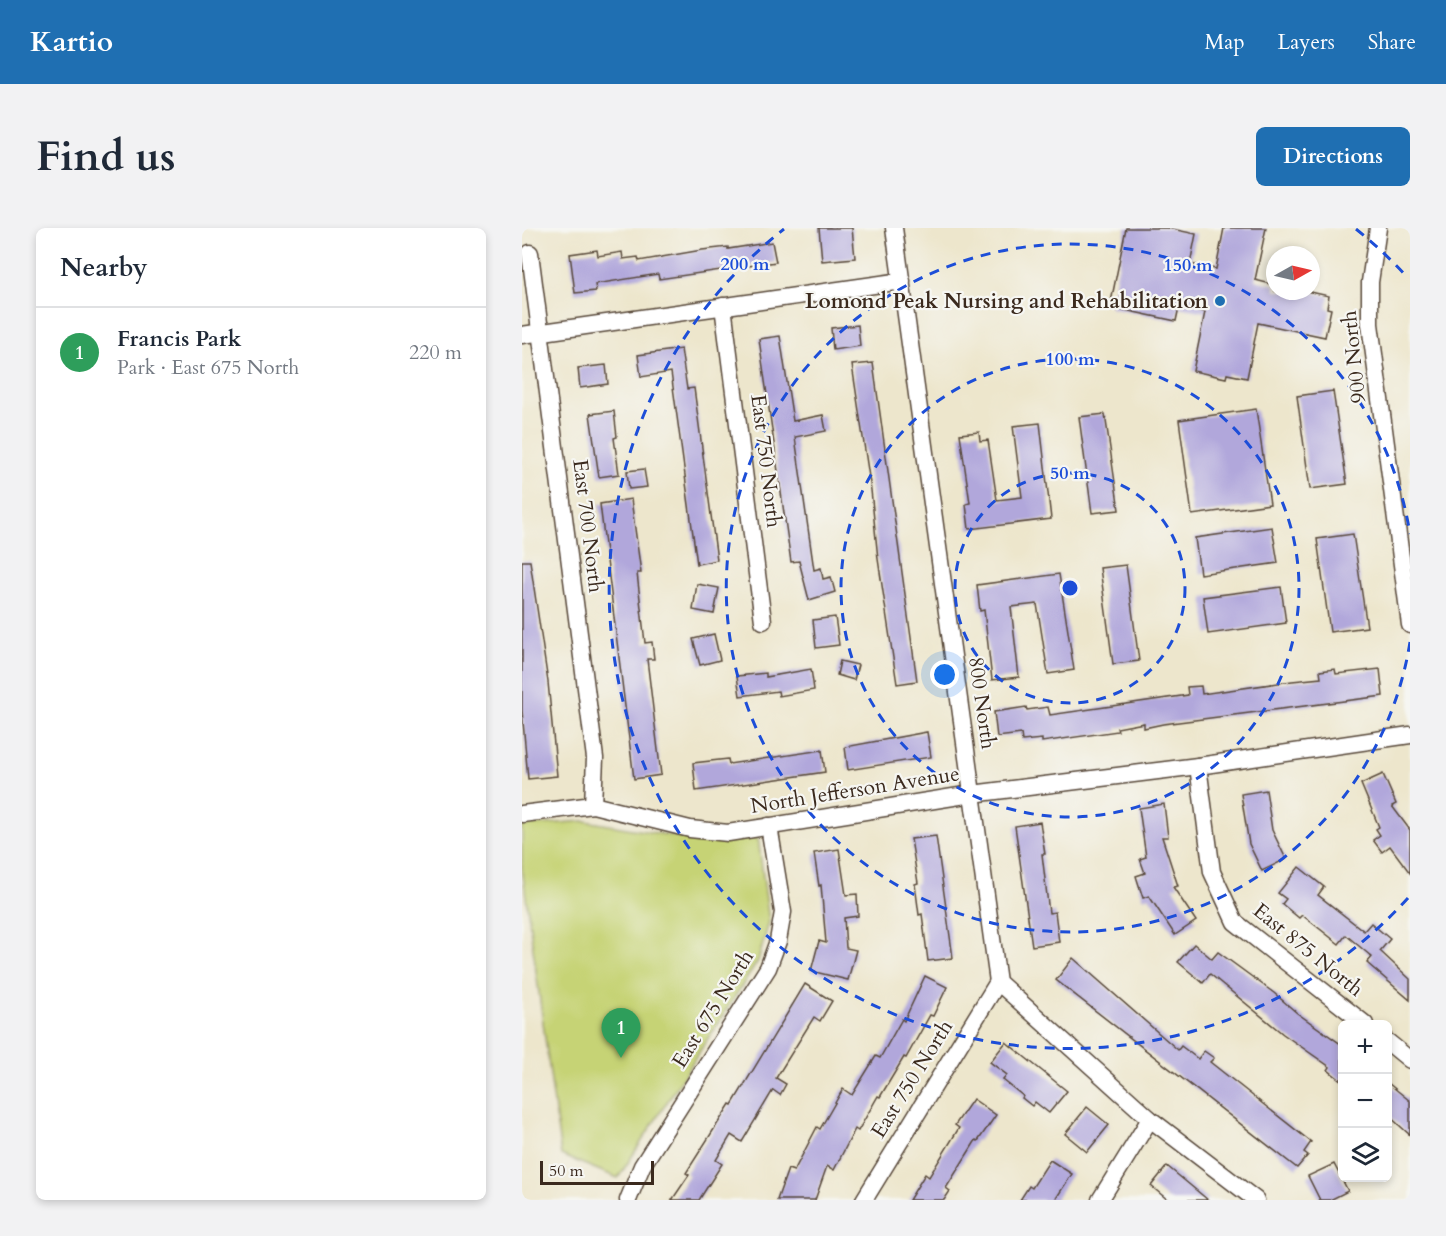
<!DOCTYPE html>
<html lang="en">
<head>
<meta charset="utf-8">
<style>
  :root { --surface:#fff; --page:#f2f2f3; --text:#1f2937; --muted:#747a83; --line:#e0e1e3; --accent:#1f6fb2 }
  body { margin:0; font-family:Cardo,serif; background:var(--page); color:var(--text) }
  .controls { position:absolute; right:18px; bottom:18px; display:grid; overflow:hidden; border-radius:9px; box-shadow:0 3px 9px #0003 }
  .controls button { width:54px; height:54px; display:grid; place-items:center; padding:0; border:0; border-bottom:2px solid var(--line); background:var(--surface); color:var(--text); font:30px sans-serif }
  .compass { position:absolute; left:744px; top:18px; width:54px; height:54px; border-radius:50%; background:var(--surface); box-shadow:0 3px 9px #0003; rotate:82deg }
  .scale { position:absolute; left:18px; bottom:15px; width:114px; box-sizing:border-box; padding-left:6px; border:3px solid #3b2a1e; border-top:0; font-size:16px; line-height:21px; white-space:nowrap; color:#3b2a1e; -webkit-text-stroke:4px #f6f6f2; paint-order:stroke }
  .you { position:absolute; left:423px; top:447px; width:21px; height:21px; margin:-15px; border:4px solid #fff; border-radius:50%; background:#1a73e8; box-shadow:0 0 0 9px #1a73e833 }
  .badge { display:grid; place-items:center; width:39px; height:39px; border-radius:50%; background:var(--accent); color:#fff; font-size:20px; font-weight:700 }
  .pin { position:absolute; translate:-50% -50px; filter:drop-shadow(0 2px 3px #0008) }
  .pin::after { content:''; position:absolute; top:32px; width:21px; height:18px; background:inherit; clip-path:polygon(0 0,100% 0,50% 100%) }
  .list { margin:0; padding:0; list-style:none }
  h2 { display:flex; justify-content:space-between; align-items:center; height:78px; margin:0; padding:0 24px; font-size:26px }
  h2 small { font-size:20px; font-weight:400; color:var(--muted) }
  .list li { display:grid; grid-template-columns:39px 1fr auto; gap:18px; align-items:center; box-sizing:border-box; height:90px; padding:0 24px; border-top:2px solid var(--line) }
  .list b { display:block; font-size:22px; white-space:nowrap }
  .list p { margin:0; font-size:20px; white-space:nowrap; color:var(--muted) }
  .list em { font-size:20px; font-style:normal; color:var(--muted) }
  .icon { flex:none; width:33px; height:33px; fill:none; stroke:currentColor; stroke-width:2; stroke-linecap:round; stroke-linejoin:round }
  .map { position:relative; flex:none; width:888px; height:972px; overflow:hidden; border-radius:9px }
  header { display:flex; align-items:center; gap:36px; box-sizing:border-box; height:84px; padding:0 30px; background:var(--accent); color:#fff }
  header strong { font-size:28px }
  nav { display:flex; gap:33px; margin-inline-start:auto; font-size:21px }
  .intro { display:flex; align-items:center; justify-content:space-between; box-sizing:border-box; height:144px; padding:0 36px }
  h1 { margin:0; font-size:42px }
  .button { padding:15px 27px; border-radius:9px; background:var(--accent); color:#fff; font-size:21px; font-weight:700 }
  main { display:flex; gap:36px; padding:0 36px }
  aside { flex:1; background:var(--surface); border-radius:9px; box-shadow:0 3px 9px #0003 }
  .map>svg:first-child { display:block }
</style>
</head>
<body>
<header>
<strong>Kartio</strong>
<nav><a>Map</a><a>Layers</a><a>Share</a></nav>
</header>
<div class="intro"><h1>Find us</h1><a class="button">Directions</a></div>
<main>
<aside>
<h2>Nearby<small></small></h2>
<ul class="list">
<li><span class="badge" style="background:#2e9e5b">1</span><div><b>Francis Park</b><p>Park · East 675 North</p></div><em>220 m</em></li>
</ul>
</aside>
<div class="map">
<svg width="888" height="972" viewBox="0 0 888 972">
  <rect width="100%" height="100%" fill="#f6f6f2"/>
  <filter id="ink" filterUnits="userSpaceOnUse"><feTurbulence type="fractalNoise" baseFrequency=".0167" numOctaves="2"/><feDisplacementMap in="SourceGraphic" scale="12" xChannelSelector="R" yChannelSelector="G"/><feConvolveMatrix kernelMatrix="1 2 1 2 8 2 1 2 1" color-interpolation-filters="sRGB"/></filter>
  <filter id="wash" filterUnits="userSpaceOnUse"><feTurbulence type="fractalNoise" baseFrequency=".008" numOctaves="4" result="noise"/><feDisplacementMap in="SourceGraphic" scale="24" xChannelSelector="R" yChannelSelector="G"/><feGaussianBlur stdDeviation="1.35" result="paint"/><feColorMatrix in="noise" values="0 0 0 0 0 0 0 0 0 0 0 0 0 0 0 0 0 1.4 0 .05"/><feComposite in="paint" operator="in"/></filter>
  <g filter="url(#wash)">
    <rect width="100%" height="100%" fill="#ede6cc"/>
    <polygon fill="#c6d375" stroke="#807e4a" stroke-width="1.5" points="63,593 176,612 236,610 247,694 236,733 96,950 39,927 0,640 0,598"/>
    <g id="blocks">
      <g fill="#b1a7db">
        <polygon points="297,0 330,0 333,30 300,33"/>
        <polygon points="604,0 645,0 674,6 668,36 694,41 702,0 744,0 733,52 753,57 753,63 784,63 807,68 805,80 809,81 803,109 736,95 725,150 705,146 704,150 671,143 683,84 657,79 654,93 588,79"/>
        <polygon points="250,14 254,34 137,51 136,46 73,56 74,63 53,65 48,26 75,22 76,28 100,24 101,31 116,29 117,33 180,22 206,19 206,21"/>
        <polygon points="336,97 338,118 311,122 309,100"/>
        <polygon points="258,108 271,193 301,187 304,203 273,209 292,342 299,340 301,351 309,349 313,364 287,372 277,333 269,334 237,111"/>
        <polygon points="159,121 165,161 172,160 195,332 175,336 149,144 119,149 116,127"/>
        <polygon points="351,135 395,453 375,456 356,331 349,262 330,137"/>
        <polygon points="84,137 86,156 58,160 56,140"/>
        <polygon points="811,163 825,256 788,261 775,168"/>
        <polygon points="734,181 748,276 670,287 657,192"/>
        <polygon points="92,183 95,209 92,210 97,246 77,249 68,186"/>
        <polygon points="583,186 597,282 570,285 557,189"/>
        <polygon points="518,195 529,291 447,301 444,276 448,275 438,206 457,204 458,213 466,212 475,272 500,269 491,198"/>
        <polygon points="122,241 125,259 107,261 105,243"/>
        <polygon points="109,271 119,345 115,345 123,415 130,414 132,431 125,431 139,547 112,551 78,276"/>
        <polygon points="750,299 756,335 678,346 673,310"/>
        <polygon points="831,306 845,399 808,404 795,311"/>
        <polygon points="0,333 8,333 26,454 35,548 6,551 0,482"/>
        <polygon points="604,337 617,433 591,436 578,340"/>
        <polygon points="537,346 552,442 526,446 515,376 489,379 497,449 470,452 462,382 458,383 455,357"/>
        <polygon points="175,356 197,360 192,386 171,382"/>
        <polygon points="759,359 764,395 686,406 681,369"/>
        <polygon points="313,389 317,417 294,420 291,392"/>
        <polygon points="192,406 198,432 178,437 171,411"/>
        <polygon points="318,433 336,437 332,452 315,447"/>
        <polygon points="289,441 292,462 257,468 256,463 218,468 215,448 244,445 244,449"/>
        <polygon points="813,441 814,446 858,441 861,468 641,496 622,500 622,495 595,500 596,503 520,514 520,511 500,513 499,506 475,509 472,484 504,479 505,482 526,479 528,487 666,467 665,459 679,458 680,466 770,453 799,450 798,443"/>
        <polygon points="405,504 409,529 326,542 323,519"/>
        <polygon points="300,522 303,544 174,563 171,535 206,531 207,536"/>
        <polygon points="861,546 874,576 870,578 888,602 888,645 868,618 860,624 851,612 858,607 854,601 857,599 839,556"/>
        <polygon points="744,562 750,602 764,631 740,643 727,616 719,566"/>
        <polygon points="642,576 646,609 640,609 656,658 651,659 674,693 653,707 627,668 621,670 614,648 623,645 618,631 624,629 617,580"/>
        <polygon points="518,594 523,626 520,626 527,685 533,684 537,714 510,718 493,598"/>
        <polygon points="414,608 431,730 406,733 400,686 397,687 393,656 396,655 389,611"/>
        <polygon points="317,621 324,667 335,666 336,688 322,690 324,720 334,722 326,752 289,743 297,713 304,715 299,657 297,658 292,625"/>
        <polygon points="777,639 802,659 796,667 842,703 849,695 868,711 858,723 888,751 888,772 845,735 850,729 824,707 817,716 780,687 777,690 760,676 764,671 756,665"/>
        <polygon points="672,716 690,731 696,724 752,765 775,785 820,817 820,853 806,842 808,839 761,806 688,746 681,755 656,734"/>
        <polygon points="551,730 656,822 659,818 676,831 682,823 692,830 688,834 789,914 782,924 786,927 775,940 534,752"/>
        <polygon points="403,748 425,759 411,788 408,787 384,830 382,829 358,869 356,868 336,903 333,901 312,942 305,938 293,972 255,972 266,941 272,943 295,899 298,901 321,861 330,867 354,828 358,830 380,791 382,793"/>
        <polygon points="283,756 310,773 298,793 292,789 254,850 264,856 258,867 251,862 220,914 209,907 194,932 200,936 177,972 150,972 167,947 164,945 208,876 210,877"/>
        <polygon points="484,814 545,863 527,885 513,874 510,878 500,870 501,868 481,852 485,847 468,834"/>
        <polygon points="866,855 888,873 888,907 866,887"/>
        <polygon points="451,871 474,887 456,913 454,912 424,960 428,963 422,972 387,972 403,946 407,949 437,900 433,897"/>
        <polygon points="565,879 587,897 565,924 543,906"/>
        <polygon points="528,932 550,946 533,972 498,972 507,958 510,960"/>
        <polygon points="812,936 826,963 808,972 798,972 786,948"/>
        <polygon points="645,938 686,972 646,972 629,958"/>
      </g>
    </g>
  </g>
  <g filter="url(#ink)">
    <use href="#blocks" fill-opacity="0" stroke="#564638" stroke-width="1.5"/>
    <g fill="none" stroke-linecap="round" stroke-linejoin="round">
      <defs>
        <g id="minor">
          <polyline points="372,0 476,754 628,891 734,972"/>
          <polyline points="856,0 848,54 848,96 888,397"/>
          <polyline points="8,25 73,530 71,577"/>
          <polyline points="201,78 241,393"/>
          <polyline points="0,107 380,53"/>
          <polyline points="676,538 690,644 713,694 843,796"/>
          <polyline points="0,586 71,577 168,601 206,605 450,566 676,538 888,507"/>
          <polyline points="866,814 888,832"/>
          <polyline points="106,972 120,938 246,740 256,713 261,684 247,598"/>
          <polyline points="342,972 476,754"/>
          <polyline points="578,972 628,891"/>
        </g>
      </defs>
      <use href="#minor" stroke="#564638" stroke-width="19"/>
      <use href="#minor" stroke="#fff" stroke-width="16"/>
    </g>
  </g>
  <g fill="none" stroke="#1d4ed8" stroke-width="3" stroke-dasharray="10 8">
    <circle cx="548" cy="360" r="115"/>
    <circle cx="548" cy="360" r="229"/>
    <path d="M888 414A344 344 0 1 1 888 306"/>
    <path d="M886 670A459 459 0 1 1 262 1M834 1A459 459 0 0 1 886 50"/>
  </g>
  <circle fill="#1f6fb2" stroke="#f6f6f2" stroke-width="2" cx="698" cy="73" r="6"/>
  <g text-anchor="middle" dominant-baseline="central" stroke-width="4.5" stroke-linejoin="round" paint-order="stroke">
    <g font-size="21" font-weight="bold" fill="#3b2a1e" stroke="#f6f6f2" text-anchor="end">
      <text x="686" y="73">Lomond Peak Nursing and Rehabilitation</text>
    </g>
    <g font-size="21" fill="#3b2a1e" stroke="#f6f6f2">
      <text transform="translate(832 129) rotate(-96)">900 North</text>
      <text transform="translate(244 233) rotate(83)">East 750 North</text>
      <text transform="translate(66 298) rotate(83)">East 700 North</text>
      <text transform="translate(460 475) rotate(82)">800 North</text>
      <text transform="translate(333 562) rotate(-9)">North Jefferson Avenue</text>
      <text transform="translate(786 722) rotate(39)">East 875 North</text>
      <text transform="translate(191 781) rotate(-58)">East 675 North</text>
      <text transform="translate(390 851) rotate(-58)">East 750 North</text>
    </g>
  </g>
  <circle cx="548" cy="360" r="9" fill="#1d4ed8" stroke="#f6f6f2" stroke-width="3"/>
  <g font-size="18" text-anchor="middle" font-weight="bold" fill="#1d4ed8" stroke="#f6f6f2" stroke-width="4.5" stroke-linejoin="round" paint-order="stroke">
    <text x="223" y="42">200 m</text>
    <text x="666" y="43">150 m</text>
    <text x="548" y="137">100 m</text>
    <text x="548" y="251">50 m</text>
  </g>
</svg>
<div class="controls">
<button>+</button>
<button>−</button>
<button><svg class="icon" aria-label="layers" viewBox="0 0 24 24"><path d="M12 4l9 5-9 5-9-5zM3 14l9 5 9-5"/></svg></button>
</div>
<svg class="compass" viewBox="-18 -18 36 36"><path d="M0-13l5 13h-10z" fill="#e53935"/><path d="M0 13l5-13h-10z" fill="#747a83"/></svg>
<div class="scale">50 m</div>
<div class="you"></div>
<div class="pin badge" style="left:99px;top:830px;background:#2e9e5b">1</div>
</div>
</main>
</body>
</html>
